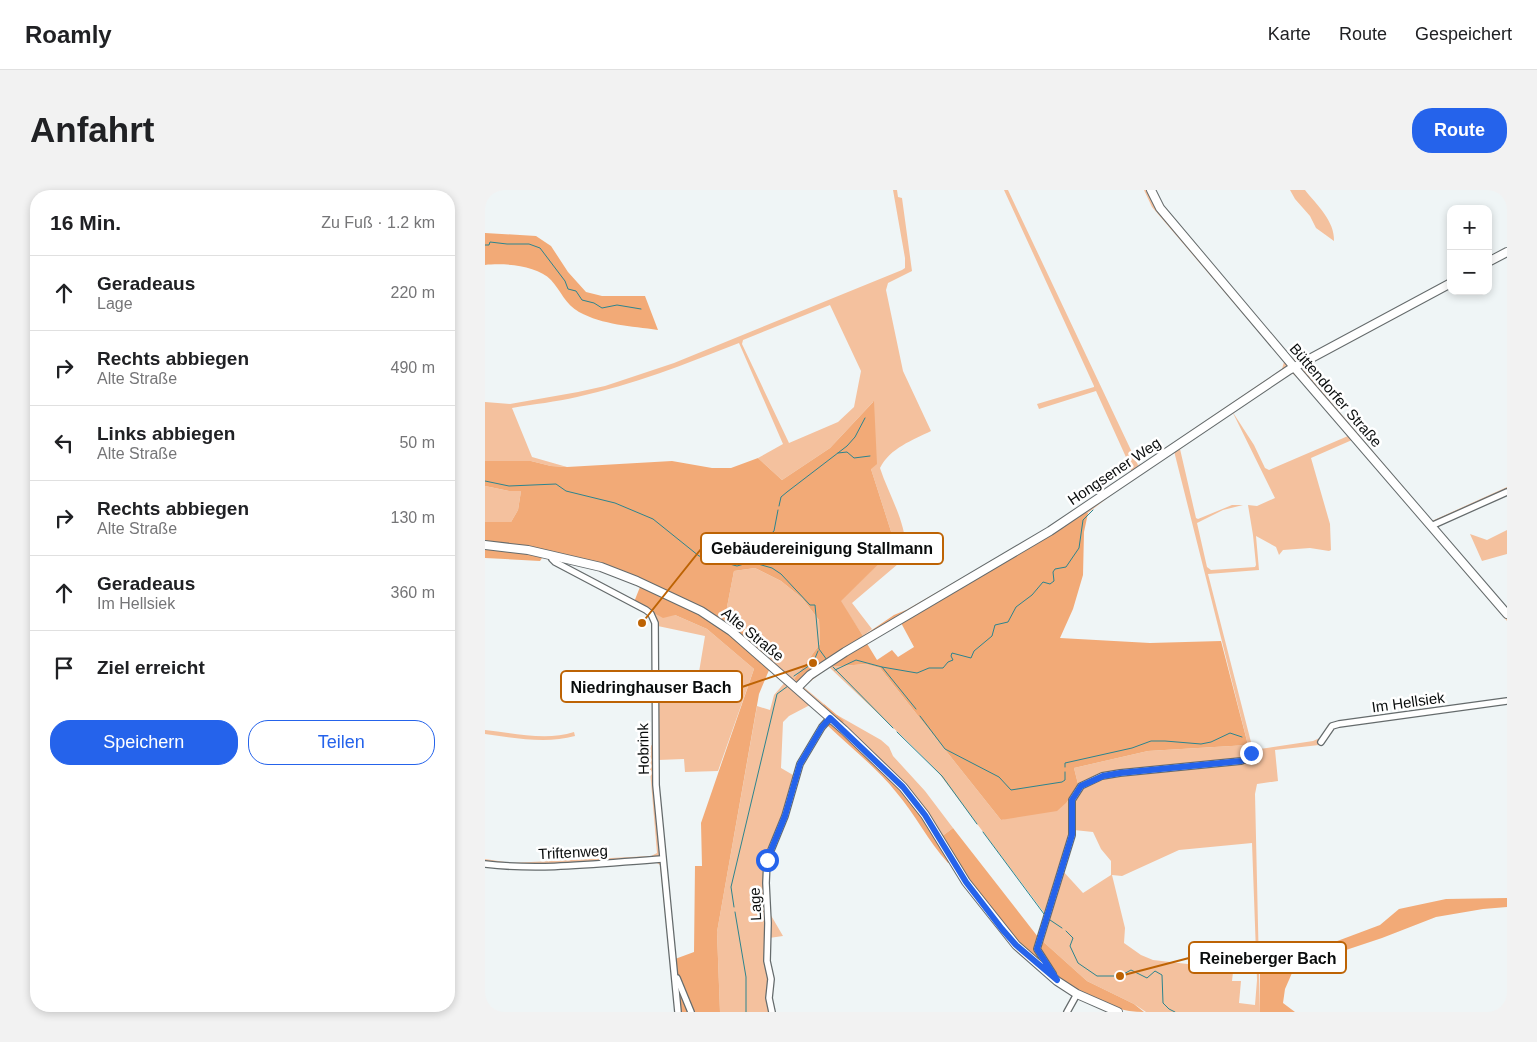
<!DOCTYPE html>
<html lang="de">
<head>
<meta charset="utf-8">
<style>
  :root { --surface:#fff; --page:#f2f2f2; --text:#202124; --muted:#757577; --line:#e0e0e0; --accent:#2563eb }
  body { margin:0; font-family:Helvetica,sans-serif; background:var(--page); color:var(--text) }
  .controls { position:absolute; right:15px; top:15px; display:grid; overflow:hidden; border-radius:10px; box-shadow:0 2px 8px #0003 }
  .controls button { width:45px; height:45px; display:grid; place-items:center; padding:0; border:0; border-bottom:1px solid var(--line); background:var(--surface); color:var(--text); font:25px sans-serif }
  .stop { position:absolute; width:15px; height:15px; margin:-11px; border:4px solid #2563eb; border-radius:50%; background:#fff }
  .stop.end { background:#2563eb; border-color:#fff; box-shadow:0 1px 5px #0008 }
  .list { margin:0; padding:0; list-style:none }
  h2 { display:flex; justify-content:space-between; align-items:center; height:65px; margin:0; padding:0 20px; font-size:21px }
  h2 small { font-size:16px; font-weight:400; color:var(--muted) }
  .list li { display:grid; grid-template-columns:32px 1fr auto; gap:15px; align-items:center; box-sizing:border-box; height:75px; padding:0 20px; border-top:1px solid var(--line) }
  .list b { display:block; font-size:19px; white-space:nowrap }
  .list p { margin:0; font-size:16px; white-space:nowrap; color:var(--muted) }
  .list em { font-size:16px; font-style:normal; color:var(--muted) }
  .actions { display:flex; gap:10px; padding:15px 20px }
  .actions a { flex:1; padding:11px 0; border:1px solid var(--accent); border-radius:20px; text-align:center; font-size:18px; color:var(--accent) }
  .actions .main { background:var(--accent); color:#fff }
  .icon { flex:none; width:28px; height:28px; fill:none; stroke:currentColor; stroke-width:2; stroke-linecap:round; stroke-linejoin:round }
  .map { position:relative; flex:none; width:1022px; height:822px; overflow:hidden; border-radius:20px }
  header { display:flex; align-items:center; gap:30px; box-sizing:border-box; height:70px; padding:0 25px; background:var(--surface); border-bottom:1px solid var(--line) }
  header strong { font-size:24px }
  nav { display:flex; gap:28px; margin-inline-start:auto; font-size:18px }
  .intro { display:flex; align-items:center; justify-content:space-between; box-sizing:border-box; height:120px; padding:0 30px }
  h1 { margin:0; font-size:35px }
  .button { padding:12px 22px; border-radius:20px; background:var(--accent); color:#fff; font-size:18px; font-weight:700 }
  main { display:flex; gap:30px; padding:0 30px }
  aside { flex:1; background:var(--surface); border-radius:20px; box-shadow:0 2px 8px #0003 }
  .map>svg:first-child { display:block }
</style>
</head>
<body>
<header>
<strong>Roamly</strong>
<nav><a>Karte</a><a>Route</a><a>Gespeichert</a></nav>
</header>
<div class="intro"><h1>Anfahrt</h1><a class="button">Route</a></div>
<main>
<aside>
<h2>16 Min.<small>Zu Fuß · 1.2 km</small></h2>
<ul class="list">
<li><svg class="icon" aria-label="ahead" viewBox="0 0 24 24"><path d="M12 20V5M6 11l6-6 6 6"/></svg><div><b>Geradeaus</b><p>Lage</p></div><em>220 m</em></li>
<li><svg class="icon" aria-label="right" viewBox="0 0 24 24"><path d="M7 20v-9h11M14 6l5 5-5 5"/></svg><div><b>Rechts abbiegen</b><p>Alte Straße</p></div><em>490 m</em></li>
<li><svg class="icon" aria-label="left" viewBox="0 0 24 24"><path d="M17 20v-9H6M10 6l-5 5 5 5"/></svg><div><b>Links abbiegen</b><p>Alte Straße</p></div><em>50 m</em></li>
<li><svg class="icon" aria-label="right" viewBox="0 0 24 24"><path d="M7 20v-9h11M14 6l5 5-5 5"/></svg><div><b>Rechts abbiegen</b><p>Alte Straße</p></div><em>130 m</em></li>
<li><svg class="icon" aria-label="ahead" viewBox="0 0 24 24"><path d="M12 20V5M6 11l6-6 6 6"/></svg><div><b>Geradeaus</b><p>Im Hellsiek</p></div><em>360 m</em></li>
<li><svg class="icon" aria-label="arrive" viewBox="0 0 24 24"><path d="M6 21V4h12l-3 4 3 4H6"/></svg><div><b>Ziel erreicht</b></div></li>
</ul>
<div class="actions"><a class="main">Speichern</a><a>Teilen</a></div>
</aside>
<div class="map">
<svg width="1022" height="822" viewBox="0 0 1022 822">
  <rect width="100%" height="100%" fill="#eff5f6"/>
  <g fill="#f4c19e" fill-rule="evenodd">
    <path d="M408,0h4l1,7 4,1 10,73 -24,12 -2,7 17,81 28,60c-18,9 -41,17 -51,37 9,28 30,60 25,90l-53,45 20,26 -9,7 -23,-35 56,-54 -25,-78 2,-67 -43,46 -48,32 -24,-22 25,-14 -44,-101c-53,21 -107,42 -162,54 -21,5 -43,7 -65,11l20,49 35,10 -16,-1 -20,-5h-46v-59l25,2 68,-12 27,-6 69,-23 228,-93 3,-2v-10zM345,115l31,66 -7,36 -16,15 -49,21 -47,-99 1,-4z"/>
    <path d="M519,0h4l130,275 4,-1 140,-95 2,-7 -132,-155 -8,-17h12l7,16 128,151 5,3 4,-1 151,-80v9l-147,79v3l128,151 75,-34v6l-71,32 71,84v12l-155,-181 -41,18 19,66 1,26 -2,1 -19,-3 -27,2 -4,5 -3,-8 -20,-11 3,34 -51,4 45,176 60,-9 9,-4 6,-12 5,-1 6,1c-10,4 -11,16 -20,20l-44,5 3,31 -21,3 -2,10 5,218h-114l-12,-8 -47,-23 -49,-44 7,-23 -107,-142 -33,-33 -76,-72 37,-3 14,4 121,152 66,-18 11,-18 -4,-16 74,-17 100,-6 -74,-294 -45,30 -41,32h-6l-164,101 -10,3 -2,-7 144,-83 81,-56 -1,-5 -34,-75 -57,18 -2,-5 57,-17v-1zM803,184h5l8,7 47,55 -79,34 -4,-2 -11,-23 -22,-34zM747,221l43,87 -18,8 -9,-1 5,30 3,30 -1,2 -44,3 -4,-3 -10,-44 26,-13 20,-5h-11l-34,14 -2,-1 -16,-69zM589,640l19,2 8,17 10,12v14l-28,18 -21,-23zM767,653l5,137 -2,25 -16,-2 2,-22h-9l1,-9h-13l-24,-7 -43,-5 -12,-5 -17,-12 1,-15 -13,-53 10,1 57,-26z"/>
    <path d="M805,0h15c11,14 30,31 29,51l-18,-13 -6,-12 -15,-17z"/>
    <polygon points="0,296 24,301 36,301 33,320 26,332 0,332"/>
    <polygon points="1022,340 1022,364 997,371 985,344 1002,350"/>
    <path d="M270,378l26,13 21,17 17,22 1,24 -26,35 30,25 -6,5 13,12 -25,35 -4,9 -15,52 -17,44 -2,23 1,28 14,24 -14,2 1,53 4,21h-54l-3,-80 40,-226 13,4 4,-15 12,-14 -27,-37 -32,-37 7,-36zM325,515l16,14 -24,36 -9,20 -12,-7 2,-46 6,-6z"/>
    <polygon points="159,420 190,425 222,439 269,479 233,581 200,582 199,569 173,570 172,585 195,822 190,822 175,675 172,673 55,679 0,676 0,669 26,673 166,666 172,663 163,556 168,555 168,489 212,494 220,446 168,435 164,425"/>
    <polygon points="352,525 396,550 404,557 408,566 440,601 468,638 452,650 429,615 352,539"/>
    <path d="M0,540c29,3 61,11 89,2l1,4c-29,8 -60,2 -90,-2z"/>
  </g>
  <g fill="#f2aa77" fill-rule="evenodd">
    <path d="M0,43l51,3 15,10 17,26 18,20 16,4h43l13,34c-27,-4 -55,-5 -79,-18 -14,-8 -18,-21 -28,-32 -14,-15 -47,-17 -66,-15z"/>
    <path d="M389,211l3,63 -6,5 25,78 -55,54 22,35 31,-21 12,-5 3,7 9,-3 164,-101h6l-4,19 -1,43 -10,34 -13,29 90,5 71,-2 27,104 -100,6 -74,17 4,16 -11,18 -10,9 -56,9 -121,-152 -14,-4 -37,3 -26,20 -9,-8 26,-35 -1,-24 -17,-22 -21,-17 -26,-13 -21,3 -7,36 45,56 -13,31 -42,238 3,80h-40l-5,-53 19,-7 1,-86h7l-1,-43 53,-154 -47,-40 -32,-14 -12,3 -29,-16 8,-20 -96,-30 -6,9 -55,-3v-36h26l7,-12 3,-19h-12l-24,-5v-25h46l20,5 16,1 105,-6 40,7h19l27,-10 24,22 48,-32zM415,431l14,26 -16,10 -6,-7 -15,10 -11,-18z"/>
    <path d="M339,514l20,17 -6,7 37,33 39,44 23,35 16,-12 85,109 49,44 47,23 10,8c-40,0 -75,-24 -105,-50 -7,-6 -16,-12 -23,-20 -22,-26 -42,-54 -63,-82l-5,3c-20,-22 -33,-49 -52,-71 -20,-25 -46,-45 -69,-67l4,-4 -13,-12z"/>
    <polygon points="1022,708 1022,717 998,719 951,727 897,748 825,772 807,783 800,799 798,813 810,822 775,822 775,780 895,735 914,719 961,709"/>
  </g>
  <g fill="none" stroke-linecap="round" stroke-linejoin="round">
    <g stroke="#2c848e" stroke-width="1">
      <polyline points="0,55 4,55 5,52 22,54 44,54 55,58 80,91 83,99 91,101 97,110 109,113 117,118 132,115 156,119"/>
      <polyline points="353,263 362,262 369,268 385,266"/>
      <polyline points="0,291 24,296 71,294 81,301 130,313 168,329 214,366 252,376 266,372 287,378 296,384 325,415 330,415 334,459 342,470"/>
      <polyline points="294,316 296,307 302,302 362,256 370,247 380,228"/>
      <polyline points="251,374 289,341 293,320"/>
      <polyline points="348,477 408,538"/>
      <polyline points="397,477 432,483 444,478 458,478 463,472 468,470 466,466 467,463 486,468 489,461 507,446 510,435 523,432 531,417 547,405 558,392 565,394 569,391 568,382 570,379 581,377 594,358 598,330 608,320"/>
      <polyline points="350,480 371,470 397,477 431,519"/>
      <polyline points="309,486 328,473 333,461"/>
      <polyline points="435,526 460,559 514,587 526,600 577,592 580,590 580,582"/>
      <polyline points="412,542 457,586 492,634"/>
      <polyline points="580,577 580,573 647,558 666,551 680,551 716,554 726,552 745,543 757,547"/>
      <polyline points="498,642 559,724"/>
      <polyline points="249,717 246,697 292,504 303,496"/>
      <polyline points="250,722 261,787 261,822"/>
      <polyline points="565,730 577,738"/>
      <polyline points="581,741 588,748 585,756 593,773 612,786 635,786 646,780 662,788 670,781 677,785 678,813 684,819 690,822"/>
    </g>
    <defs>
      <g id="street">
        <polyline points="946,336 1022,302"/>
        <polyline points="68,366 67,369 70,372 161,420 166,424 170,433 171,595 193,822"/>
        <polyline points="836,552 847,536 854,534 1022,511"/>
        <path d="M0,674c58,7 118,-1 177,-5"/>
        <polyline points="568,784 552,759 587,645 587,610 596,596 617,586 635,583 756,571 764,568 766,563"/>
        <polyline points="192,788 206,822"/>
        <polyline points="287,822 284,808 286,789 282,771 283,733 281,693 282,670 300,626 315,574 337,537 345,528"/>
        <polyline points="582,822 592,804"/>
      </g>
      <g id="secondary">
        <polyline points="666,0 675,18 809,177 1022,424"/>
        <polyline points="1003,72 1022,62"/>
        <polyline points="0,355 43,360 116,377 152,391 216,421 246,441 359,540 418,597 440,625 481,692 531,755 572,791 592,804 633,822"/>
        <polyline points="312,498 325,485 360,462 565,341 804,180 966,93"/>
      </g>
    </defs>
    <use href="#street" stroke="#656b6c" stroke-width="8"/>
    <use href="#secondary" stroke="#656b6c" stroke-width="10"/>
    <use href="#street" stroke="#fff" stroke-width="5.5"/>
    <use href="#secondary" stroke="#fff" stroke-width="8"/>
  </g>
  <g fill="none" stroke-linecap="round" stroke-linejoin="round">
    <polyline stroke="#2563eb" stroke-width="6" points="282,670 300,626 315,574 337,537 345,528 418,597 440,625 481,692 517,739 531,755 572,790 552,759 587,645 587,610 596,596 618,586 635,583 756,571 764,568 766,563"/>
  </g>
  <g text-anchor="middle" dominant-baseline="central" stroke-width="5" stroke-linejoin="round" paint-order="stroke">
    <g font-size="15" fill="#0a0d0d" stroke="#fff">
      <text transform="translate(851 205) rotate(49)">Büttendorfer Straße</text>
      <text transform="translate(629 281) rotate(-34)">Hongsener Weg</text>
      <text transform="translate(268 444) rotate(39)">Alte Straße</text>
      <text transform="translate(923 512) rotate(-8)">Im Hellsiek</text>
      <text transform="translate(158 559) rotate(-91)">Hobrink</text>
      <text transform="translate(88 662) rotate(-3)">Triftenweg</text>
      <text transform="translate(270 714) rotate(-93)">Lage</text>
    </g>
  </g>
  <path fill="none" stroke="#bd6304" stroke-width="2" d="M157 433L216 359M328 473L257 497M635 786L704 768"/>
  <g fill="#bd6304" stroke="#fff" stroke-width="2">
    <circle cx="157" cy="433" r="5"/>
    <circle cx="328" cy="473" r="5"/>
    <circle cx="635" cy="786" r="5"/>
  </g>
  <g fill="#fff" stroke="#bd6304" stroke-width="2">
    <rect x="216" y="343" width="242" height="31" rx="5"/>
    <rect x="76" y="481" width="181" height="31" rx="5"/>
    <rect x="704" y="752" width="157" height="31" rx="5"/>
  </g>
  <g font-size="16" text-anchor="middle" font-weight="bold" fill="#0a0d0d">
    <text x="337" y="364">Gebäudereinigung Stallmann</text>
    <text x="166" y="503">Niedringhauser Bach</text>
    <text x="783" y="774">Reineberger Bach</text>
  </g>
</svg>
<div class="controls">
<button>+</button>
<button>−</button>
</div>
<div class="stop" style="left:282px;top:670px"></div>
<div class="stop end" style="left:766px;top:563px"></div>
</div>
</main>
</body>
</html>
